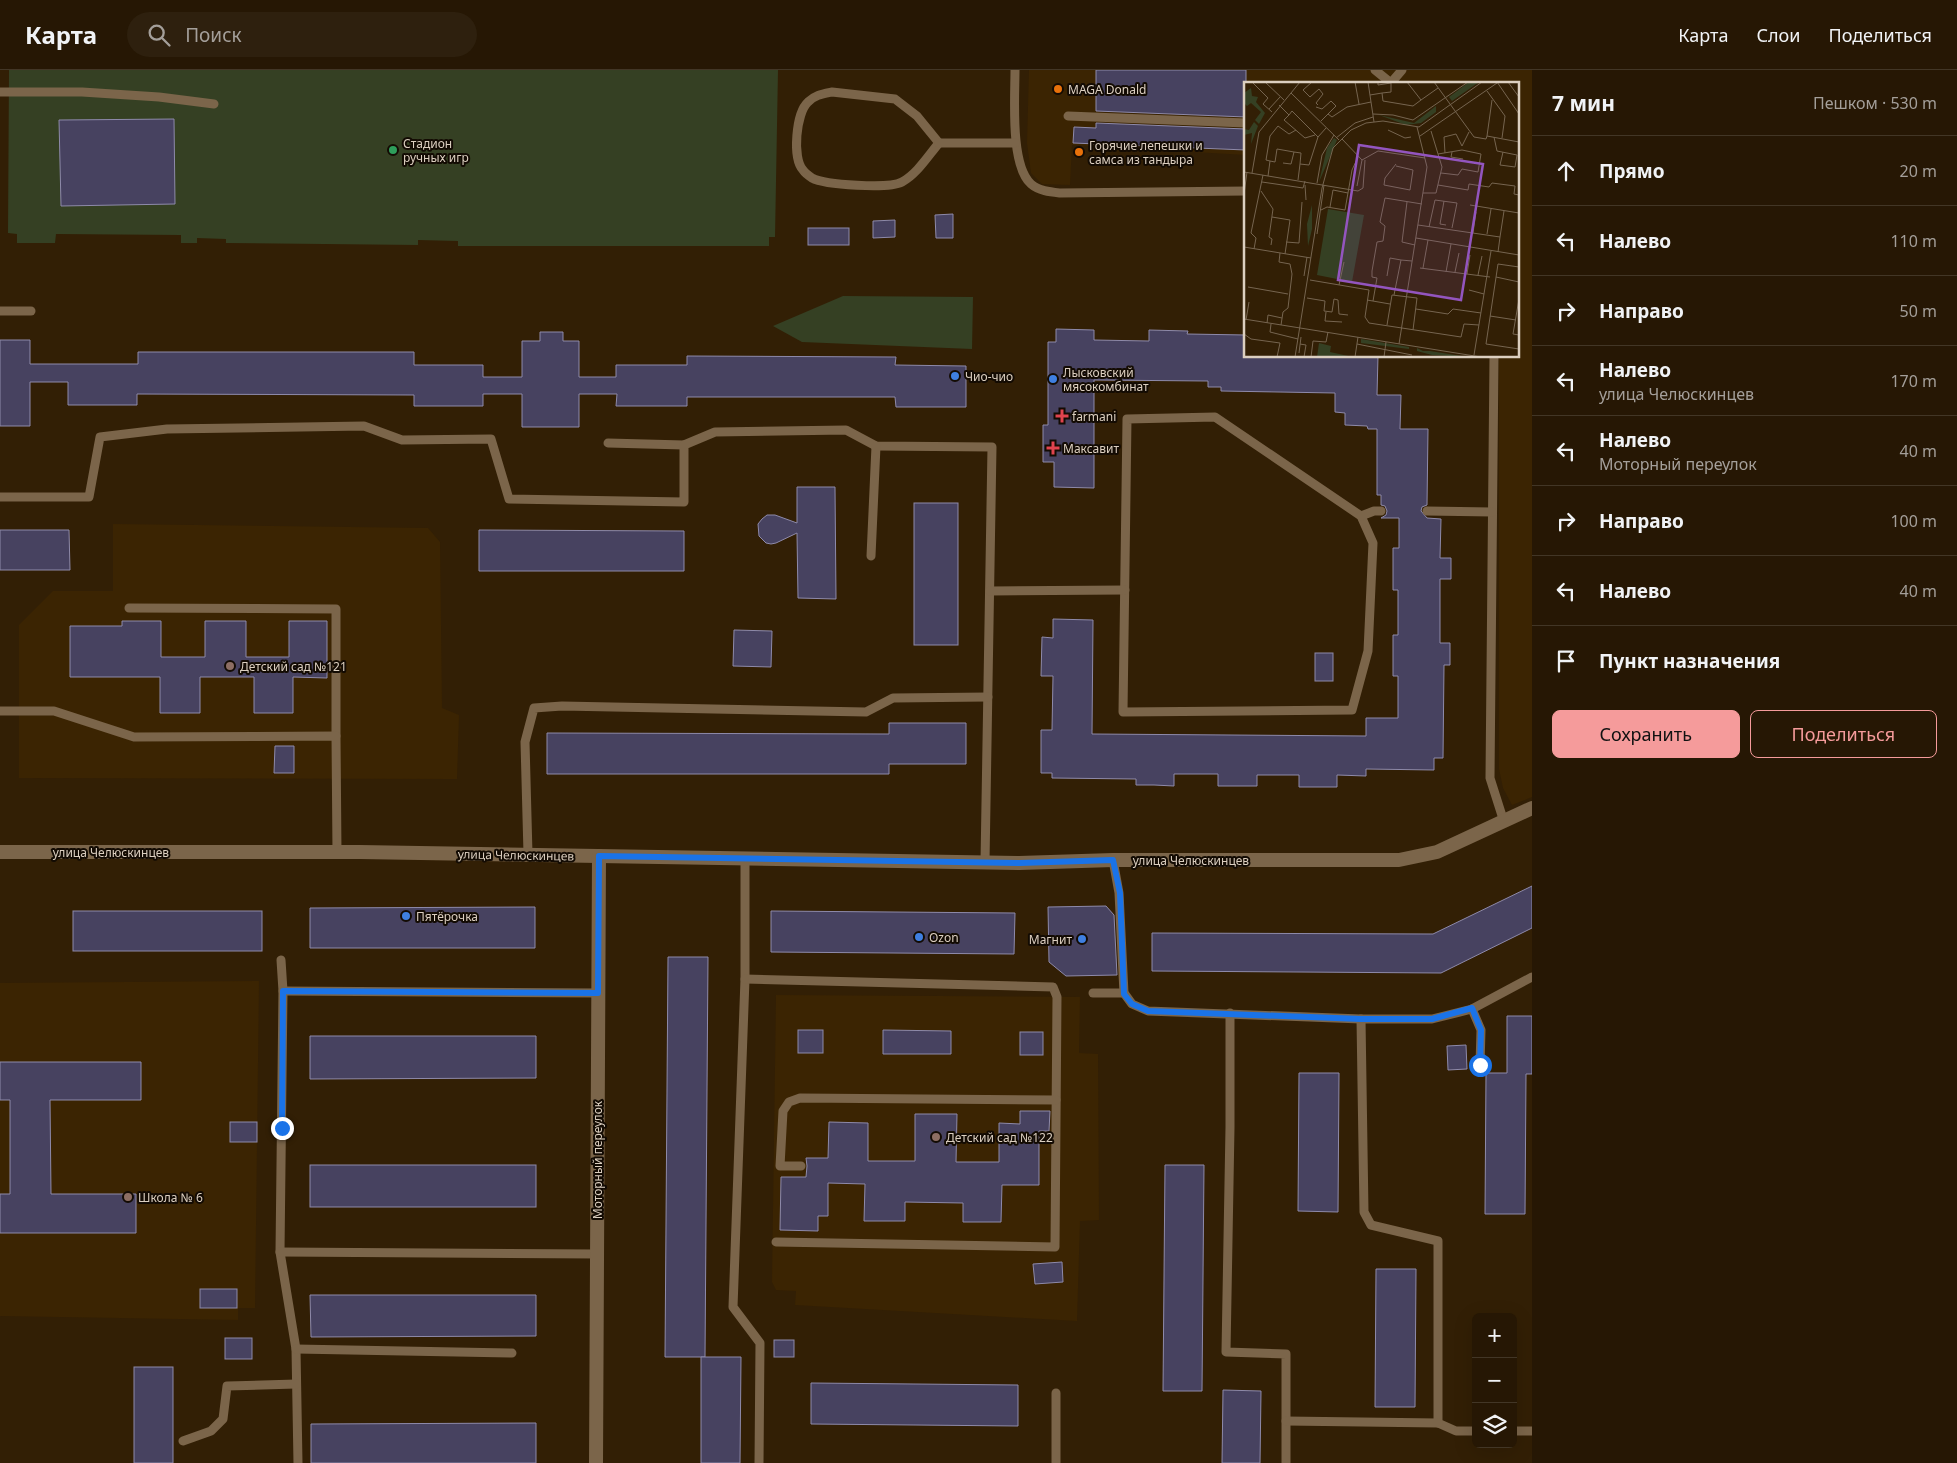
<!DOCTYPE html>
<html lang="ru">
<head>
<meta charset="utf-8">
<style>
  :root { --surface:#261704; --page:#2e200e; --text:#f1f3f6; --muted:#a49f9a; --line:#423626; --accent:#f59b9b }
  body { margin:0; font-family:"Noto Sans",sans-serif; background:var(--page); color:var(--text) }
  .controls { position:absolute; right:15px; bottom:15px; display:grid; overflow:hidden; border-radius:8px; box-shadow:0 5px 20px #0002 }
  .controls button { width:45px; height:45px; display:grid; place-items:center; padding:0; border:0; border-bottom:1px solid var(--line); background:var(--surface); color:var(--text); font:25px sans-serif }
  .stop { position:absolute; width:15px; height:15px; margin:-11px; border:4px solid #1a73e8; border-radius:50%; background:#fff }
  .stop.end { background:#1a73e8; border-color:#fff; box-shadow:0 1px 5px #0008 }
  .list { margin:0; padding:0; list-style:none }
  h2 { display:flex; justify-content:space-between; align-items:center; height:65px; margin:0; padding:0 20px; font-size:21px }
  h2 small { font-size:16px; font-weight:400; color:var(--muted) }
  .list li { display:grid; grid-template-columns:32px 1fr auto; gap:15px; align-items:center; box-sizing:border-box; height:70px; padding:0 20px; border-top:1px solid var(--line) }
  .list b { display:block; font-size:19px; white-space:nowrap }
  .list p { margin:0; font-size:16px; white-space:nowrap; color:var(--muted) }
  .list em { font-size:16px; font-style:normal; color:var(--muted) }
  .actions { display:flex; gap:10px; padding:15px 20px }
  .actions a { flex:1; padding:11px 0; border:1px solid var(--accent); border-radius:8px; text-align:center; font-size:18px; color:var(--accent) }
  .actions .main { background:var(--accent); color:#111 }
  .icon { flex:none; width:28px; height:28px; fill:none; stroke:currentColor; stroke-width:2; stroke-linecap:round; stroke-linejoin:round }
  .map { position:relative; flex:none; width:1532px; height:1393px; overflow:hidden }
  header { display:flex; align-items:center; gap:30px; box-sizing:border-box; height:70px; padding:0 25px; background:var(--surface); border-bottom:1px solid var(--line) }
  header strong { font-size:24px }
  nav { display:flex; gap:28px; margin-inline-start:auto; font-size:18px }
  .search { width:350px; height:45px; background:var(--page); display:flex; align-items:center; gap:12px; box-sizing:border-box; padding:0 18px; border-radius:28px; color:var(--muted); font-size:19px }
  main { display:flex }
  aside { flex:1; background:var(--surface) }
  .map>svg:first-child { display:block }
</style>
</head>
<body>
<header>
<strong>Карта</strong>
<div class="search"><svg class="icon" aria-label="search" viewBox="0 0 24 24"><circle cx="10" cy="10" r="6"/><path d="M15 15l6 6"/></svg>Поиск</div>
<nav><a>Карта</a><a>Слои</a><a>Поделиться</a></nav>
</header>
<main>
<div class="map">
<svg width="1532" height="1393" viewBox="0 0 1532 1393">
  <rect width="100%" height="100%" fill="#321f05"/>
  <g fill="#3b2402">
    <polygon points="1029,0 1532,0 1532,727 1512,735 1503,718 1499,699 1499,286 1518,286 1518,14 1246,14 1246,85 1072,75 1070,115 1042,114 1031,103 1027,73"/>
    <polygon points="113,454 428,458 440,472 442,638 459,645 457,709 19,708 19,555 53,521 113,521"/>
    <polygon points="259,911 255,1238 238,1238 238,1250 0,1246 0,913"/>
    <polygon points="776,925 1080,927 1079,983 1098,984 1099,1150 1080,1151 1077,1251 795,1235 796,1221 776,1220 772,1212"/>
  </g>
  <g fill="#354023">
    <polygon points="9,0 778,0 775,167 769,167 769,176 458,176 458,171 418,170 418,175 226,173 226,169 197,168 197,173 181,173 181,165 56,164 55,173 17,173 17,164 8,163"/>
    <polygon points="843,226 973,227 972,279 802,272 773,256"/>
  </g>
  <g fill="#474260" stroke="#8e8aaa">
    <polygon points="1096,0 1246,0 1246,47 1096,41"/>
    <polygon points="174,49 175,134 61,136 59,50"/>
    <polygon points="1096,53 1246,59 1246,80 1073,73 1074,57 1096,58"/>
    <polygon points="953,144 953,168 936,168 935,145"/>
    <polygon points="895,150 895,167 873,168 873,151"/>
    <rect x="808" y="158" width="41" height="17"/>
    <polygon points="1056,259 1094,260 1094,270 1149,271 1149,260 1188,261 1187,264 1246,265 1246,286 1378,286 1377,325 1401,325 1400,359 1428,359 1427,435 1422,437 1421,441 1427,448 1441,449 1440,488 1451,488 1451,509 1440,509 1440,573 1450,573 1450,595 1444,595 1443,688 1434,688 1434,700 1366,699 1366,706 1337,705 1337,717 1299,717 1299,705 1257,705 1257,716 1218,716 1218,704 1174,704 1174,716 1154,715 1136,715 1136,709 1052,708 1052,703 1041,703 1041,660 1052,660 1053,606 1041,606 1042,567 1053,568 1053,549 1093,550 1092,664 1366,666 1366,648 1398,648 1398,606 1393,606 1393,565 1398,565 1398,520 1393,520 1393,478 1399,478 1399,448 1381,448 1386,445 1387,441 1385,436 1381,435 1381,425 1377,425 1377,359 1368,359 1367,356 1345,355 1345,343 1335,342 1335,323 1221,321 1221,317 1208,317 1208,311 1094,310 1094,418 1054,417 1054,392 1043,392 1043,355 1048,355 1048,272 1056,272"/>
    <polygon points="540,262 563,262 563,271 579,271 579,307 616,307 616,295 687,295 687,286 896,287 895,295 966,296 966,337 896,337 895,327 687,327 687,336 616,336 617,324 579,324 579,357 522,357 522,324 483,324 483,336 414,336 414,325 137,324 137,335 68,335 68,312 30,312 30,356 0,356 0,270 30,270 30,294 138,294 138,282 414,282 414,295 483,295 483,307 522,307 522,271 540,271"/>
    <polygon points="797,417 835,417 836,529 798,528 797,463 776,473 771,474 766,473 759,466 758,454 762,449 767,445 775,445 797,453"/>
    <rect x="914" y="433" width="44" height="142"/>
    <polygon points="0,460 69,460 70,500 0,500"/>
    <polygon points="479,460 684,461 684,501 479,501"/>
    <polygon points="122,551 161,551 161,587 205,587 205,551 246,551 246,587 289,587 289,551 327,551 327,608 293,607 293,643 254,643 254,607 200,607 200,643 160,643 160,607 70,607 70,556 122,556"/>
    <polygon points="734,560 772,561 771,597 733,596"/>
    <rect x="1315" y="583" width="18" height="28"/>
    <polygon points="889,653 966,653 966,694 889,694 889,704 547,704 547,663 889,664"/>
    <polygon points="275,676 294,676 294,703 274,703"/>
    <polygon points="1532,816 1532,858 1441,903 1152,901 1152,863 1433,864"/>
    <polygon points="1106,836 1114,845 1117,905 1066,906 1049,892 1048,837"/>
    <polygon points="535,837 535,878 310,878 310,838"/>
    <rect x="73" y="841" width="189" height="40"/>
    <polygon points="771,841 1015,843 1014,884 771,882"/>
    <polygon points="668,887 708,887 705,1287 665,1287"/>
    <polygon points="1507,946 1532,946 1532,1004 1526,1004 1525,1144 1485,1144 1486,1003 1507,1003"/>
    <rect x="798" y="960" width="25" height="23"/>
    <polygon points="883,960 951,961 951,984 883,984"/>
    <rect x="1020" y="962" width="23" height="23"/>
    <polygon points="310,966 536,966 536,1008 310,1009"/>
    <polygon points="1466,975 1467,999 1448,1000 1447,976"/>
    <polygon points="0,992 141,992 141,1030 50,1030 51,1124 136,1124 136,1163 0,1163 0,1124 10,1124 10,1030 0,1030"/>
    <polygon points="1299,1003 1339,1003 1338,1142 1298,1141"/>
    <polygon points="1020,1041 1050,1041 1049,1061 1039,1061 1039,1115 1002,1115 1001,1152 963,1152 963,1133 905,1132 905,1151 864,1151 865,1114 828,1113 828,1146 818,1146 818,1161 780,1160 781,1107 806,1107 807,1096 806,1088 828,1088 829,1052 868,1053 868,1091 915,1091 915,1044 957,1044 956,1092 999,1092 999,1053 1020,1054"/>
    <rect x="230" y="1052" width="27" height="20"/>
    <rect x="310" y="1095" width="226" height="42"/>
    <polygon points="1165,1095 1204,1095 1202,1321 1163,1321"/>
    <polygon points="1062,1192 1063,1212 1035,1214 1033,1194"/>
    <polygon points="1376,1199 1416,1199 1415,1337 1375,1337"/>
    <rect x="200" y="1219" width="37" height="19"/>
    <polygon points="310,1225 536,1225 536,1266 311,1267"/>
    <rect x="225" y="1268" width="27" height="21"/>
    <rect x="774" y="1270" width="20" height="17"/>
    <polygon points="701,1287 741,1287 740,1393 701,1393"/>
    <rect x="134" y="1297" width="39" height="96"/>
    <polygon points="811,1313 1018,1315 1018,1356 811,1354"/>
    <polygon points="1223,1320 1261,1321 1260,1393 1222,1393"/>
    <polygon points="536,1353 536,1393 311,1393 311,1354"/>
  </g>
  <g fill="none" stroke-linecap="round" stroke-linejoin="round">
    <g stroke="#7b654a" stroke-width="9">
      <path d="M1015,0c0,28 -5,95 16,114 8,7 19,8 29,9l186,-2"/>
      <polyline points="1375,0 1391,13"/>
      <polyline points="1390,14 1402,0"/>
      <polyline points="0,22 82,22 159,27 214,34"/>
      <path d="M832,22l63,7 22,17 22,27c-11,13 -22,31 -37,39 -13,7 -77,3 -90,-4 -3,-2 -7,-5 -9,-8 -11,-12 -7,-57 5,-68 7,-7 14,-8 24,-10z"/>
      <polyline points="1068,46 1246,53"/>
      <polyline points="939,73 1015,73"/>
      <polyline points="0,241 31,241"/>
      <polyline points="1494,286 1490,708 1504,752"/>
      <polygon points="1215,347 1361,446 1373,473 1368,581 1352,640 1123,642 1127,349"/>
      <polyline points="608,373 684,375"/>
      <polyline points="0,427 89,427 100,367 167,359 364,356 402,370 491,369 509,429 684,432 684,375 715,362 846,360 876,376 992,377 985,792"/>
      <polyline points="1427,441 1492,442"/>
      <polyline points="1361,446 1374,441 1381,441"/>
      <polyline points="871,486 876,376"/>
      <polyline points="990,521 1125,520"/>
      <polyline points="129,538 336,539 336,666"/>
      <polyline points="0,641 54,641 134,667 336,666 337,782"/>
      <polyline points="528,784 525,672 534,638 562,636 866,642 893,628 988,627"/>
      <polyline points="745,787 745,909 733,1237 760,1273 759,1393"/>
      <polyline points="1113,790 1119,823 1124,923 1132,934 1148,941 1361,949 1432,949 1472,939 1532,907"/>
      <polyline points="281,890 283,921 280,1182 296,1279 298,1393"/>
      <polyline points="745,909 1053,917 1057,927 1055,1177 776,1172"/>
      <polyline points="283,921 598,923"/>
      <polyline points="1093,923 1124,923"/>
      <polyline points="1472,939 1481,960 1480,995"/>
      <polyline points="1230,943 1230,1057 1226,1282 1286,1284 1286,1393"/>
      <polyline points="1361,949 1364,1142 1371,1155 1438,1171 1438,1353 1456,1361 1476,1361"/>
      <polyline points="801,1096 780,1096 783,1041 789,1032 800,1028 1056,1030"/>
      <polyline points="280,1182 597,1184"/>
      <polyline points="296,1279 512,1283"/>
      <polyline points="1286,1351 1438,1353"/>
      <polyline points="1513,1361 1532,1361"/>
      <polyline points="183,1371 211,1361 223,1349 227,1316 296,1314"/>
      <polyline points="1056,1393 1056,1323"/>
    </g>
    <g stroke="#7b654a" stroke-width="14">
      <polyline points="0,782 360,782 1019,793 1113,790 1399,790 1437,782 1532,738"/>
      <polyline points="596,1393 599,786"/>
    </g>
  </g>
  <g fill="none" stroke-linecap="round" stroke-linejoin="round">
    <polyline stroke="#1a73e8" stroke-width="6" points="282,1058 283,921 598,923 599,786 1019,793 1113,790 1120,823 1124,924 1132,934 1148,941 1361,949 1432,949 1472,938 1481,960 1480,995"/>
  </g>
  <g fill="#e8710a" stroke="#130b03" stroke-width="2">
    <circle cx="1058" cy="19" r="5"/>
    <circle cx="1079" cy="82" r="5"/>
  </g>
  <circle fill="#2e9e5b" stroke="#130b03" stroke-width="2" cx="393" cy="80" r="5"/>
  <g fill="#3f7fe0" stroke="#130b03" stroke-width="2">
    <circle cx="955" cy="306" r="5"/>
    <circle cx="1053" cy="309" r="5"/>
    <circle cx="406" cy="846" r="5"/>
    <circle cx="919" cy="867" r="5"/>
    <circle cx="1082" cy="869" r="5"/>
  </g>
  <g fill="#e0444e" stroke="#130b03" stroke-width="2">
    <path d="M1059.5 338.5h5v5h5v5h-5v5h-5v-5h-5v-5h5z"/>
    <path d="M1050.5 370.5h5v5h5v5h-5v5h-5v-5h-5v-5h5z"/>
  </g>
  <g fill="#8d6e63" stroke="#130b03" stroke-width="2">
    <circle cx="230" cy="596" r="5"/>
    <circle cx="936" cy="1067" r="5"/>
    <circle cx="128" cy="1127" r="5"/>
  </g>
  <g text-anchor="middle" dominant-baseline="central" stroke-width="4" stroke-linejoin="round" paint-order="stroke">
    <g font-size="12" fill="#dccfc0" stroke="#130b03" text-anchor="start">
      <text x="1068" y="19">MAGA Donald</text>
      <text x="403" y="73">Стадион<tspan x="403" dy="14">ручных игр</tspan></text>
      <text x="1089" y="75">Горячие лепешки и<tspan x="1089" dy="14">самса из тандыра</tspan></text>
      <text x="1063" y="302">Лысковский<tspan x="1063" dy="14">мясокомбинат</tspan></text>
      <text x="965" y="306">Чио-чио</text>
      <text x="1072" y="346">farmani</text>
      <text x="1063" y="378">Максавит</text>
      <text x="240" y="596">Детский сад №121</text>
      <text x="416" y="846">Пятёрочка</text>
      <text x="929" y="867">Ozon</text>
      <text x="1072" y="869" text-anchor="end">Магнит</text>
      <text x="946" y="1067">Детский сад №122</text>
      <text x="138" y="1127">Школа № 6</text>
    </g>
    <g font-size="12" fill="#dccfc0" stroke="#130b03">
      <text x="111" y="782">улица Челюскинцев</text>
      <text transform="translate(516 785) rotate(1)">улица Челюскинцев</text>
      <text x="1191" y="790">улица Челюскинцев</text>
      <text transform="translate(597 1090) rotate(-90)">Моторный переулок</text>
    </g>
  </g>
  <g transform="translate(1244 12)">
    <rect width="275" height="275" fill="#321f05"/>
    <path d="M225,0h10l-27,19 -3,-4zM7,6l1,8 6,1 -2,5 9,11 -6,11 -4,-4 6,-8 -10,-9 -4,3 -3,-3v-10zM192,24v6l-15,11 -15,2 -27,-10 35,8zM10,40l4,4 -7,18 1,-11 -8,2v-6l5,1zM90,56l3,2 -18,42 8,-34zM68,123v24l-4,17 -1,-22zM84,127l36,6 -12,67 -35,-7zM117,257l48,8v2l-48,-6zM75,261l12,3 -1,6 23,5h-36zM173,266l6,3h7l38,6 -36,-2 -15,-4z" fill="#354023"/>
    <path fill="none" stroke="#766550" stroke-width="1" d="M8,0l16,16 -5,6 9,8M21,0l19,18M111,0l4,22M124,0l6,40M134,0v3l13,-2v9l-9,1M163,0l14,18 17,-12M190,0l40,55 12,2 1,-3 32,6M253,0l22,32M264,0l11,15M243,9l18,25 -3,22M47,11l48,47M62,11l4,4 9,-8 4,5 -7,9 2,2M62,11l-3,-3 9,-8M126,13l12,-2 1,8 30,5 8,-6M35,23l10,10 3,-4 26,26M72,25l6,2 9,-8 5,5 -8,8M25,27l11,-12M129,32l20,1 20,5 55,-38M45,33l-5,5 21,18 10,-3M77,39l7,-7 4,3 15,-10 24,-5M144,48l17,8 6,-1M176,54l77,-53M243,54l5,-36M250,55l3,14 20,4 -2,12 -15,-2 3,-13M92,56l19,-15 18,-6M98,57l20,21 16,-9 47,7M218,64l7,-14M208,70l-1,5 12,2M201,71l-1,-16 12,-3 6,12M194,72l24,-4 19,4 -3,18 -16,-3 -4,6 -17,-2M26,79l5,1 2,-13 17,3M39,81l8,1 3,-12 7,1 -1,11M152,82l-11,14 -1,7 26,5 3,-20 -17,-4M0,90l114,19M8,91l7,-41 41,-50M24,94l2,-15 -4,-1 4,-24 8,-10 11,8 7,-4M54,98l2,-16 9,1 9,-28 8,-9M18,100l41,6 2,-7M73,101l5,-28 12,-20M61,103l1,15M194,103l30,5 1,-6 20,3 3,-4 23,3 -1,8 5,1M113,104l5,-26M17,109l12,18 -4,28 3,2 -1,6M114,109l5,-3 2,-28M179,111h13l6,-26 -11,-36M0,112l3,-22M200,119l-4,23 6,1M163,120l-5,40 13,3M226,123l49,8M86,125l3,-17 15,3M77,128l6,-3 18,3 7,-40 6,-13M28,135l18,3 -5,34M174,143l82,12 -2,15M185,145l6,-27 22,3 -5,25M229,151l3,-21M73,152l7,-49M243,152l4,-25M256,155l4,-26M172,156l103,17M42,160l13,1 3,-41M0,165l67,11M10,167l2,-11 -5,-5 12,-58M36,171l-1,9 11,2 2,10 -4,34 -5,4 -2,13M275,185l-21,-3 -12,80 33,5M176,186l70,9M179,186l5,-28M202,190l5,-28M211,190l4,-19M223,192l3,-19M234,193l4,-19M60,194l3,-19M143,194l3,-18 11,2M252,195l23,5M66,198l59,10 -4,27 4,6 92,14 3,-13 15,1M95,203l5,-23M4,205l40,7M225,208l15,4M150,213l7,-35 11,1M63,216l18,3 -1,10 8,1 2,-13 4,1 1,14 9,1M275,217l-6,35 6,1M123,218l23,4M129,219l4,-23 -5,-1v-6l5,-29 6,-1 2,-15 -5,-4 5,-24 37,6M172,227l32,5 5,-5 28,4M82,230l-1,9 17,1M246,234l26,4M0,237l237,38M2,238l3,-18M23,241l1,-8 14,3M27,242l-1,8 28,7M143,243l5,-30 25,3 -4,32M0,252l7,5 29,4 -3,14M56,262l6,1 -2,12M113,262l55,11M155,262l28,-177 -10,-40M55,271l2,-16M230,273l17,-104M51,275l27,-169 11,-40 18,-18 15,-7 17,-2 36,6 63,-45M67,275l2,-16 13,1 2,-10M111,275l3,-20M140,275l2,-15"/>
    <path fill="#9355bf" fill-opacity="0.15" stroke="#9355bf" stroke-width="2.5" d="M115,63l124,19 -22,136 -123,-20z"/>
    <rect width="275" height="275" fill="none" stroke="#dccfc0" stroke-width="2.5"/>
  </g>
</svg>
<div class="controls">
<button>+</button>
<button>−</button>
<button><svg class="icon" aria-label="layers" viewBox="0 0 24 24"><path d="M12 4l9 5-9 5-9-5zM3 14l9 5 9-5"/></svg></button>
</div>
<div class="stop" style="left:1480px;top:995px"></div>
<div class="stop end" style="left:282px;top:1058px"></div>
</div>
<aside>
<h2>7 мин<small>Пешком · 530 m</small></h2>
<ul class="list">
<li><svg class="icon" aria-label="ahead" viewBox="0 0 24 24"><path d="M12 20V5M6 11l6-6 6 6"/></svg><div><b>Прямо</b></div><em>20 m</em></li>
<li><svg class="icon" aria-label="left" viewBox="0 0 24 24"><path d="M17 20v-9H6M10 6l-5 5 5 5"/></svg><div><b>Налево</b></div><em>110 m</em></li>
<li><svg class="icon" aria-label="right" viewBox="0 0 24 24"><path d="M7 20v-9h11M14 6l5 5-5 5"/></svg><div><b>Направо</b></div><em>50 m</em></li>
<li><svg class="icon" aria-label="left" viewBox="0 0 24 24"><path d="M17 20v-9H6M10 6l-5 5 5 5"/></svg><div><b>Налево</b><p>улица Челюскинцев</p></div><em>170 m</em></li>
<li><svg class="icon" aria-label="left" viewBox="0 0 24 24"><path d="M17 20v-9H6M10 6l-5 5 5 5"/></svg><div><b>Налево</b><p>Моторный переулок</p></div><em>40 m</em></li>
<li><svg class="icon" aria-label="right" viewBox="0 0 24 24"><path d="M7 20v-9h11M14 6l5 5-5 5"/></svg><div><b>Направо</b></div><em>100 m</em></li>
<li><svg class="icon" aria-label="left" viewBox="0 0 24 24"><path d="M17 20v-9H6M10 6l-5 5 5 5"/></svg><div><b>Налево</b></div><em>40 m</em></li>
<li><svg class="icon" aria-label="arrive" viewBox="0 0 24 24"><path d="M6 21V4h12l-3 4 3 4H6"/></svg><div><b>Пункт назначения</b></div></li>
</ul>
<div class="actions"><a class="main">Сохранить</a><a>Поделиться</a></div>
</aside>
</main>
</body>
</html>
